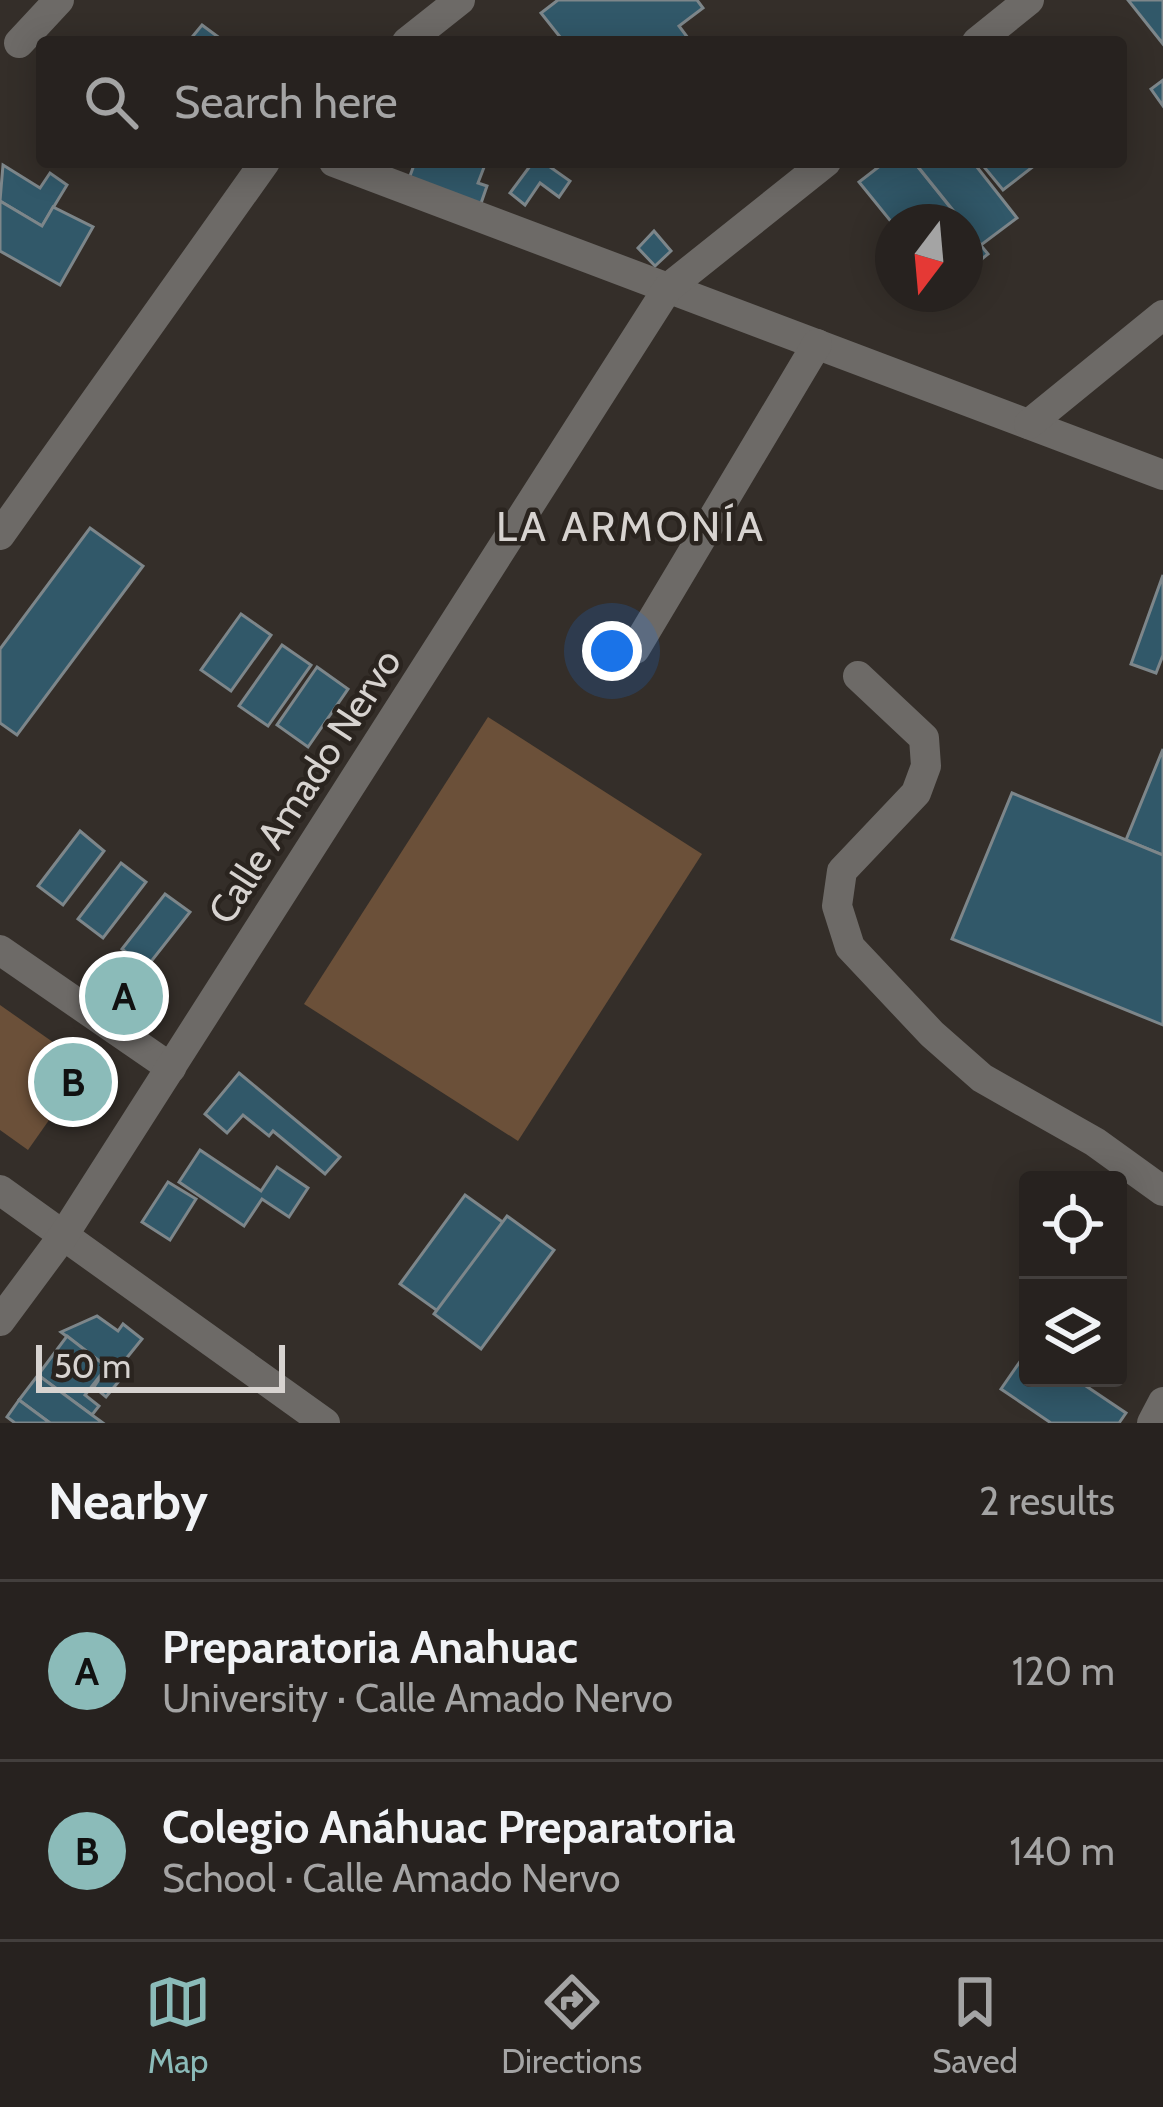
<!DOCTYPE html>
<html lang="en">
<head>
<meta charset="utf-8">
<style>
  :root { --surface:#27221f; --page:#2f2a28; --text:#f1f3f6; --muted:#a4a4a4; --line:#433f3d; --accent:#8bbbb9 }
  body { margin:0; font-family:Cabin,sans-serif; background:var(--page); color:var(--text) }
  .controls { position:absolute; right:36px; bottom:36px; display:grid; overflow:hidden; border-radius:12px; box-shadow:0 6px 30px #0003 }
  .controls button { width:108px; height:108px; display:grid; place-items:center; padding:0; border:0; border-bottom:3px solid var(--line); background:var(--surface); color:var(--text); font:60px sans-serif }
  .compass { position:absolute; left:875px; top:204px; width:108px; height:108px; border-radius:50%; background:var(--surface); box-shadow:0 6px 30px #0003; rotate:196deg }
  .scale { position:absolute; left:36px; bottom:30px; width:249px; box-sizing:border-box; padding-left:12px; border:6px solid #d7d3d0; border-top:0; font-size:33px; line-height:42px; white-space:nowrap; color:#d7d3d0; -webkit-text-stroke:9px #2a241f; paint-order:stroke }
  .you { position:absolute; left:612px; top:651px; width:42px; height:42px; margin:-30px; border:9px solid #fff; border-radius:50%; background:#1a73e8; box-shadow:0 0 0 18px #1a73e833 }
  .badge { display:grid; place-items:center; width:78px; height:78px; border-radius:50%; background:var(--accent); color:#111; font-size:39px; font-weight:700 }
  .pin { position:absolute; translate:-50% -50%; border:6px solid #fff; box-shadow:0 3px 12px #0006 }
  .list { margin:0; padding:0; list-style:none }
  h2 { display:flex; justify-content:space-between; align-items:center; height:156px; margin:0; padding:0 48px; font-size:51px }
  h2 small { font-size:39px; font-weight:400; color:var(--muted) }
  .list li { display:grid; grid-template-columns:78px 1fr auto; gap:36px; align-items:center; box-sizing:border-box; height:180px; padding:0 48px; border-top:3px solid var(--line) }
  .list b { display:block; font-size:45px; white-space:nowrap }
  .list p { margin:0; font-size:39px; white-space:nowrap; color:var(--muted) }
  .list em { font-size:39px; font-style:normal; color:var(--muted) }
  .icon { flex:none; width:66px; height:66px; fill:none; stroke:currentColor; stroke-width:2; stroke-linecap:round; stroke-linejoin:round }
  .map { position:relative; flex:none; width:1163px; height:1423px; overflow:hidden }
  .search { position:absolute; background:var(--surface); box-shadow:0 6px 30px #0003; left:36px; right:36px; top:36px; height:132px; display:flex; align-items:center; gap:30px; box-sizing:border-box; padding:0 42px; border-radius:12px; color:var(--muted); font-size:45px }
  .sheet { height:516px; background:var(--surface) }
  nav { display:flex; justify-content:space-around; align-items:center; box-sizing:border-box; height:168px; border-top:3px solid var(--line); background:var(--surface); font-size:33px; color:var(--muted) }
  nav a { display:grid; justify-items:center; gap:6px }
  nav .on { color:var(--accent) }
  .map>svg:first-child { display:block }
</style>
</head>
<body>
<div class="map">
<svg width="1163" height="1423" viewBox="0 0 1163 1423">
  <rect width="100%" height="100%" fill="#342e29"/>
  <g fill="#6b5039">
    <polygon points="488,717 702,854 518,1141 304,1004"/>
    <polygon points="0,1005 87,1066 28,1150 0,1130"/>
  </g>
  <g fill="#315869" stroke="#7d868a" stroke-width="3">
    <polygon points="558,0 697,0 703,8 679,26 691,42 564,42 541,13"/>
    <polygon points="1128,0 1163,0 1163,44"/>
    <polygon points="202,25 225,42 188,42"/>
    <polygon points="1163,80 1163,106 1151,89"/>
    <polygon points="412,162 486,162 478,183 487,186 479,209 407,184 414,165"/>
    <polygon points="533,162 543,162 570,181 559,197 540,183 525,205 510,193"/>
    <polygon points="885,162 914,162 962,222 893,224 859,182"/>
    <polygon points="973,162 1017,218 981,245 915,163"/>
    <polygon points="980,162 1039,162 1003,190"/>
    <polygon points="3,165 40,188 50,173 67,185 42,226 0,201"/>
    <polygon points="0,201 42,226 53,207 93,227 60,285 0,251"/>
    <polygon points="965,226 988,254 968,270 965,267"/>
    <polygon points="654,231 671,251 655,266 638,248"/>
    <polygon points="90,528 143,566 17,735 0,723 0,649"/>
    <polygon points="1163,575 1163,655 1156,673 1131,664"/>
    <polygon points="241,614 271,635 231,691 201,670"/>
    <polygon points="282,645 311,665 268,726 239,706"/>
    <polygon points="317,667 348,689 308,747 277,725"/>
    <polygon points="1163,749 1163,855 1126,840"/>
    <polygon points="1012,793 1163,855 1163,1025 952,939"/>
    <polygon points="80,831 104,851 63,905 38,886"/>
    <polygon points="121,863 146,882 103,938 78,919"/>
    <polygon points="165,894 190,912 146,968 122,949"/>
    <polygon points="239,1073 340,1157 325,1174 273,1131 269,1136 243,1115 227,1133 205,1114"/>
    <polygon points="200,1150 261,1191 277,1167 308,1188 289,1217 262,1199 244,1226 179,1182"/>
    <polygon points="168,1182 196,1199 170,1240 142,1222"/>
    <polygon points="465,1195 511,1228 446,1317 400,1284"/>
    <polygon points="507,1216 554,1250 481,1349 434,1314"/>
    <polygon points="97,1316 118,1331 123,1324 142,1339 113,1375 119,1381 106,1397 94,1387 107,1367 61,1332"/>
    <polygon points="67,1336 107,1367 85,1395 99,1406 92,1415 38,1375"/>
    <polygon points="1028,1350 1028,1378 1074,1378 1126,1413 1119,1423 1051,1423 1001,1389"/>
    <polygon points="38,1375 92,1415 103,1423 50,1423 19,1400"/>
    <polygon points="19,1400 50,1423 15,1423 7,1417"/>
  </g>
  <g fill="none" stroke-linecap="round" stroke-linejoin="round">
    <g stroke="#6d6a67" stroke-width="30">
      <polyline points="407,42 460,0"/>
      <polyline points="977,42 1029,0"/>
      <polyline points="19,43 59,0"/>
      <polyline points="334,162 1163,475"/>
      <polyline points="1029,424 1163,315"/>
      <polyline points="0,535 265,162"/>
      <polyline points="635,649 817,344"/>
      <polyline points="858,676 924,738 926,766 916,793 842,871 837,906 850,947 932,1034 982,1078 1095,1142 1163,1191"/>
      <polyline points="0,950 171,1068"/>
      <polyline points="0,1190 325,1423"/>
      <polyline points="0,1321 63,1236 668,288 826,162"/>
      <polyline points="1152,1423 1163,1402"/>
    </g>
  </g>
  <g text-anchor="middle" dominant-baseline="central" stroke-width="9" stroke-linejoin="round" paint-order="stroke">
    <g font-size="39" fill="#d7d3d0" stroke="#2a241f">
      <text transform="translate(304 786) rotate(-57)">Calle Amado Nervo</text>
    </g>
    <g font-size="42" letter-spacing="3" fill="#d7d3d0" stroke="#2a241f">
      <text x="631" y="526">LA ARMONÍA</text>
    </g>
  </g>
</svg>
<div class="controls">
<button><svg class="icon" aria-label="locate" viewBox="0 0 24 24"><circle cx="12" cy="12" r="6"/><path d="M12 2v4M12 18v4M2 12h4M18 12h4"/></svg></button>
<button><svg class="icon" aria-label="layers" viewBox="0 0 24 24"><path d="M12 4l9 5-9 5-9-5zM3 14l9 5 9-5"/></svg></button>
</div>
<svg class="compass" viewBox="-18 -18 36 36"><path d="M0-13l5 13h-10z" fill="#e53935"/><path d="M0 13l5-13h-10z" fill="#a4a4a4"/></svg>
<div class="scale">50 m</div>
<div class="you"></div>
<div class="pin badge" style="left:124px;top:996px">A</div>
<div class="pin badge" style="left:73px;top:1082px">B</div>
<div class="search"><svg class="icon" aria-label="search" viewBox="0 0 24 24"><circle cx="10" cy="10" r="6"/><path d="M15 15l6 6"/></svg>Search here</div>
</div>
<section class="sheet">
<h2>Nearby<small>2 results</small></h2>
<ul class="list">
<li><span class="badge">A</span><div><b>Preparatoria Anahuac</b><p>University · Calle Amado Nervo</p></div><em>120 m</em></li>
<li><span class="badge">B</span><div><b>Colegio Anáhuac Preparatoria</b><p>School · Calle Amado Nervo</p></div><em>140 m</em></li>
</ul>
</section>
<nav>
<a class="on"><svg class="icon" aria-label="map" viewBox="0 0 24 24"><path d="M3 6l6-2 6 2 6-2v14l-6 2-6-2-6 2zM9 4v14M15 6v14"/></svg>Map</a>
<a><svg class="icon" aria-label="directions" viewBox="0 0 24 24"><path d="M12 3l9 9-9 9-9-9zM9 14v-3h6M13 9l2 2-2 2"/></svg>Directions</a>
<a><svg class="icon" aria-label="saved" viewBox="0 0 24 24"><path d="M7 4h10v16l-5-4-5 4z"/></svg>Saved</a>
</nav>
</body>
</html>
